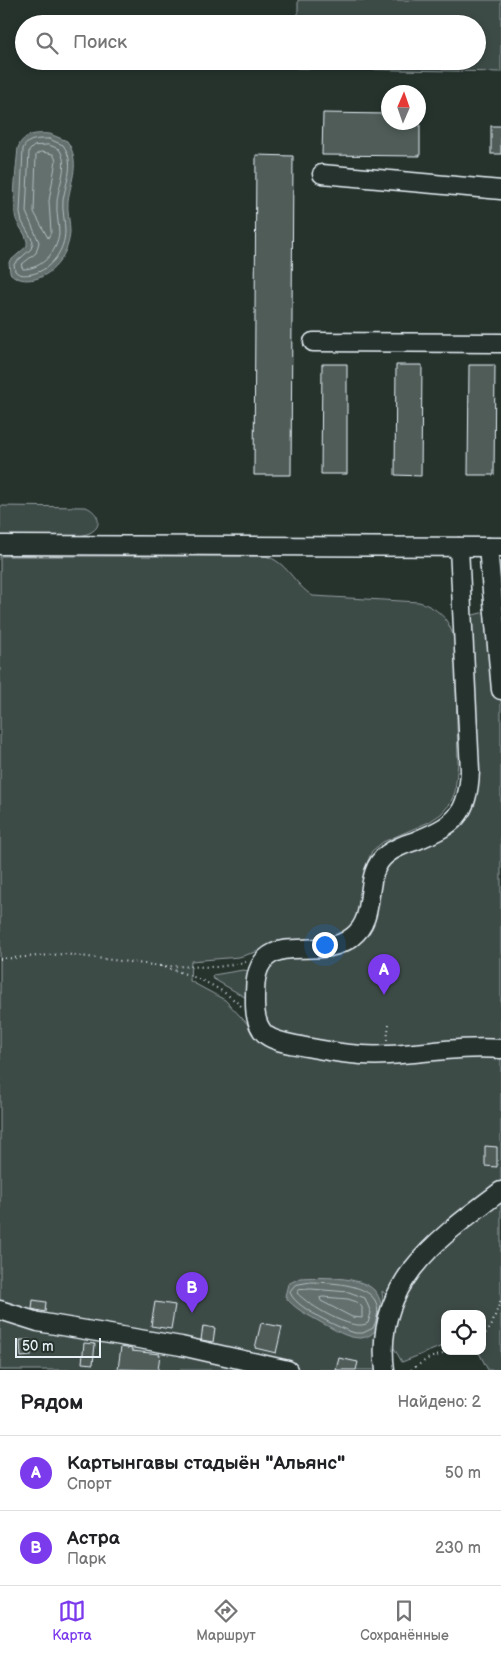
<!DOCTYPE html>
<html lang="ru">
<head>
<meta charset="utf-8">
<style>
  :root { --surface:#fff; --page:#f2f2f2; --text:#202124; --muted:#757577; --line:#e0e0e0; --accent:#7c3aed }
  body { margin:0; font-family:"Balsamiq Sans",sans-serif; background:var(--page); color:var(--text) }
  .controls { position:absolute; right:15px; bottom:15px; display:grid; overflow:hidden; border-radius:10px; box-shadow:0 2px 8px #0003 }
  .controls button { width:45px; height:45px; display:grid; place-items:center; padding:0; border:0; border-bottom:1px solid var(--line); background:var(--surface); color:var(--text); font:25px sans-serif }
  .compass { position:absolute; left:381px; top:85px; width:45px; height:45px; border-radius:50%; background:var(--surface); box-shadow:0 2px 8px #0003; rotate:2deg }
  .scale { position:absolute; left:15px; bottom:12px; width:86px; box-sizing:border-box; padding-left:5px; border:2px solid #e8f1f8; border-top:0; font-size:14px; line-height:18px; white-space:nowrap; color:#e8f1f8; -webkit-text-stroke:4px #26332d; paint-order:stroke }
  .you { position:absolute; left:324px; top:944px; width:18px; height:18px; margin:-12px; border:4px solid #fff; border-radius:50%; background:#1a73e8; box-shadow:0 0 0 8px #1a73e833 }
  .badge { display:grid; place-items:center; width:32px; height:32px; border-radius:50%; background:var(--accent); color:#fff; font-size:16px; font-weight:700 }
  .pin { position:absolute; translate:-50% -41px; filter:drop-shadow(0 1px 2px #0008) }
  .pin::after { content:''; position:absolute; top:26px; width:18px; height:15px; background:inherit; clip-path:polygon(0 0,100% 0,50% 100%) }
  .list { margin:0; padding:0; list-style:none }
  h2 { display:flex; justify-content:space-between; align-items:center; height:65px; margin:0; padding:0 20px; font-size:21px }
  h2 small { font-size:16px; font-weight:400; color:var(--muted) }
  .list li { display:grid; grid-template-columns:32px 1fr auto; gap:15px; align-items:center; box-sizing:border-box; height:75px; padding:0 20px; border-top:1px solid var(--line) }
  .list b { display:block; font-size:19px; white-space:nowrap }
  .list p { margin:0; font-size:16px; white-space:nowrap; color:var(--muted) }
  .list em { font-size:16px; font-style:normal; color:var(--muted) }
  .icon { flex:none; width:28px; height:28px; fill:none; stroke:currentColor; stroke-width:2; stroke-linecap:round; stroke-linejoin:round }
  .map { position:relative; flex:none; width:501px; height:1370px; overflow:hidden }
  .search { position:absolute; background:var(--surface); box-shadow:0 2px 8px #0003; left:15px; right:15px; top:15px; height:55px; display:flex; align-items:center; gap:12px; box-sizing:border-box; padding:0 18px; border-radius:28px; color:var(--muted); font-size:19px }
  .sheet { height:215px; background:var(--surface) }
  nav { display:flex; justify-content:space-around; align-items:center; box-sizing:border-box; height:70px; border-top:1px solid var(--line); background:var(--surface); font-size:14px; color:var(--muted) }
  nav a { display:grid; justify-items:center; gap:2px }
  nav .on { color:var(--accent) }
  .map>svg:first-child { display:block }
</style>
</head>
<body>
<div class="map">
<svg width="501" height="1370" viewBox="0 0 501 1370">
  <rect width="100%" height="100%" fill="#26332d"/>
  <filter id="ink" filterUnits="userSpaceOnUse"><feTurbulence type="fractalNoise" baseFrequency=".02" numOctaves="2"/><feDisplacementMap in="SourceGraphic" scale="10" xChannelSelector="R" yChannelSelector="G"/><feConvolveMatrix kernelMatrix="1 2 1 2 8 2 1 2 1" color-interpolation-filters="sRGB"/></filter>
  <g filter="url(#ink)">
    <g fill="#3e4b47" stroke="#939ea0" fill-rule="evenodd">
      <polygon points="298,0 501,0 501,72 296,68 296,61 477,61 477,24 298,24"/>
      <path d="M0,506l86,1c14,6 18,21 1,27 -14,6 -69,2 -87,2z"/>
      <path d="M0,556h265c22,5 29,29 48,40l106,6c22,7 32,20 36,42l3,118 -3,30 -5,12 -9,10 -12,8 -46,20 -11,9 -7,17 -3,34 -8,23 -15,14 -70,9 -30,9 -48,4 -1,20 35,19 30,32 46,23 50,8h15l135,-9v316h-13l-10,-19h4v-37h-37v31l-43,17 -15,-26 1,34h-388zM382,1291l11,10 -7,31z"/>
      <path d="M501,608v433c-49,3 -204,19 -237,-18l-2,-42 6,-22 95,-22c12,-15 10,-27 13,-45 2,-10 7,-21 11,-30l77,-42 5,-204z"/>
      <polygon points="243,970 250,971 248,999 212,978 213,975"/>
    </g>
    <g fill="#636f6d" stroke="#98a3a5">
      <path d="M50,134l17,7c14,21 4,38 1,60 -1,10 2,21 2,31 -1,20 -15,42 -35,47 -10,2 -18,1 -25,-6l-1,-11 18,-16c2,-12 -11,-19 -12,-32 -2,-20 1,-45 3,-66 5,-15 19,-15 32,-14z"/>
      <path d="M300,1278c18,-1 61,-2 74,12 14,15 9,47 -14,48 -14,0 -26,-9 -38,-15 -14,-8 -28,-14 -37,-27l3,-12z"/>
    </g>
    <g fill="none" stroke-linecap="round" stroke-linejoin="round">
      <g stroke="#b3bdc0" stroke-width="1">
        <path d="M49,139l14,6c13,18 3,36 0,55 -1,11 2,21 2,31 0,19 -14,39 -33,43 -6,1 -12,2 -17,-3l-1,-7 17,-15 2,-8 -11,-19 -2,-9 3,-64c4,-11 16,-10 26,-10z"/>
        <path d="M49,145l10,4c11,16 -1,36 -2,53 -1,11 2,21 2,32 -2,18 -17,35 -36,35l-2,-4 15,-12 3,-11 -13,-30 3,-61 5,-5z"/>
        <polygon points="41,152 53,154 56,160 49,201 51,232 48,238 34,212 36,155"/>
        <path d="M311,1282c27,1 83,2 62,46l-10,5h-8c-14,-4 -64,-27 -65,-42l5,-6z"/>
        <path d="M311,1289l38,3 16,6 6,15 -3,10c-14,10 -60,-18 -71,-30l2,-3z"/>
        <polygon points="323,1297 348,1299 357,1302 362,1307 362,1318 352,1317 321,1301 320,1298"/>
      </g>
    </g>
    <g fill="#505c59" stroke="#e8f1f8">
      <polygon points="323,113 388,114 388,122 420,122 420,156 322,155"/>
      <rect x="491" y="126" width="10" height="28"/>
      <polygon points="256,155 293,156 291,475 254,475"/>
      <polygon points="322,364 347,364 347,474 321,474"/>
      <polygon points="396,365 422,365 421,476 395,475"/>
      <polygon points="469,365 495,365 494,475 468,475"/>
      <polygon points="485,1146 497,1147 497,1167 485,1166"/>
      <polygon points="33,1300 46,1302 45,1312 32,1309"/>
      <polygon points="155,1302 175,1305 171,1329 151,1326"/>
      <polygon points="261,1323 282,1327 276,1353 255,1348"/>
      <polygon points="203,1326 215,1328 213,1342 201,1340"/>
      <polygon points="20,1340 30,1340 31,1356 21,1357"/>
      <polygon points="84,1343 95,1344 93,1364 82,1363"/>
      <polygon points="121,1347 132,1349 132,1351 160,1354 158,1370 118,1369"/>
      <polygon points="339,1358 358,1362 356,1370 336,1370"/>
    </g>
    <g fill="none" stroke-linecap="round" stroke-linejoin="round">
      <defs>
        <g id="minor">
          <polyline points="322,174 501,190"/>
          <polyline points="313,342 501,343"/>
          <polyline points="0,545 501,547"/>
          <path d="M459,547l11,224c-2,45 -16,54 -55,70 -10,3 -20,7 -28,13 -27,21 -7,62 -35,83 -29,22 -65,2 -86,21 -12,11 -11,31 -11,46 0,11 2,23 11,31 11,8 27,9 40,12 27,5 54,10 82,8 38,-2 75,-9 113,-6"/>
          <polyline points="488,547 501,690"/>
          <polyline points="0,1310 38,1322 181,1346 288,1370"/>
          <path d="M385,1370c-12,-87 55,-133 116,-179"/>
        </g>
      </defs>
      <use href="#minor" stroke="#e8f1f8" stroke-width="21"/>
      <g stroke="#e8f1f8" stroke-width="2" stroke-dasharray="1 4" stroke-linecap="butt">
        <polyline points="0,959 64,954 161,966"/>
        <path d="M241,1006c-23,-22 -51,-31 -80,-40l57,1 28,-5"/>
        <polyline points="387,1040 389,1024"/>
        <polyline points="482,1337 491,1327 501,1299"/>
        <polyline points="411,1370 429,1358 454,1351"/>
      </g>
      <use href="#minor" stroke="#26332d" stroke-width="18"/>
    </g>
  </g>
</svg>
<div class="controls">
<button><svg class="icon" aria-label="locate" viewBox="0 0 24 24"><circle cx="12" cy="12" r="6"/><path d="M12 2v4M12 18v4M2 12h4M18 12h4"/></svg></button>
</div>
<svg class="compass" viewBox="-18 -18 36 36"><path d="M0-13l5 13h-10z" fill="#e53935"/><path d="M0 13l5-13h-10z" fill="#757577"/></svg>
<div class="scale">50 m</div>
<div class="you"></div>
<div class="pin badge" style="left:384px;top:995px">A</div>
<div class="pin badge" style="left:192px;top:1313px">B</div>
<div class="search"><svg class="icon" aria-label="search" viewBox="0 0 24 24"><circle cx="10" cy="10" r="6"/><path d="M15 15l6 6"/></svg>Поиск</div>
</div>
<section class="sheet">
<h2>Рядом<small>Найдено: 2</small></h2>
<ul class="list">
<li><span class="badge">A</span><div><b>Картынгавы стадыён &quot;Альянс&quot;</b><p>Спорт</p></div><em>50 m</em></li>
<li><span class="badge">B</span><div><b>Астра</b><p>Парк</p></div><em>230 m</em></li>
</ul>
</section>
<nav>
<a class="on"><svg class="icon" aria-label="map" viewBox="0 0 24 24"><path d="M3 6l6-2 6 2 6-2v14l-6 2-6-2-6 2zM9 4v14M15 6v14"/></svg>Карта</a>
<a><svg class="icon" aria-label="directions" viewBox="0 0 24 24"><path d="M12 3l9 9-9 9-9-9zM9 14v-3h6M13 9l2 2-2 2"/></svg>Маршрут</a>
<a><svg class="icon" aria-label="saved" viewBox="0 0 24 24"><path d="M7 4h10v16l-5-4-5 4z"/></svg>Сохранённые</a>
</nav>
</body>
</html>
